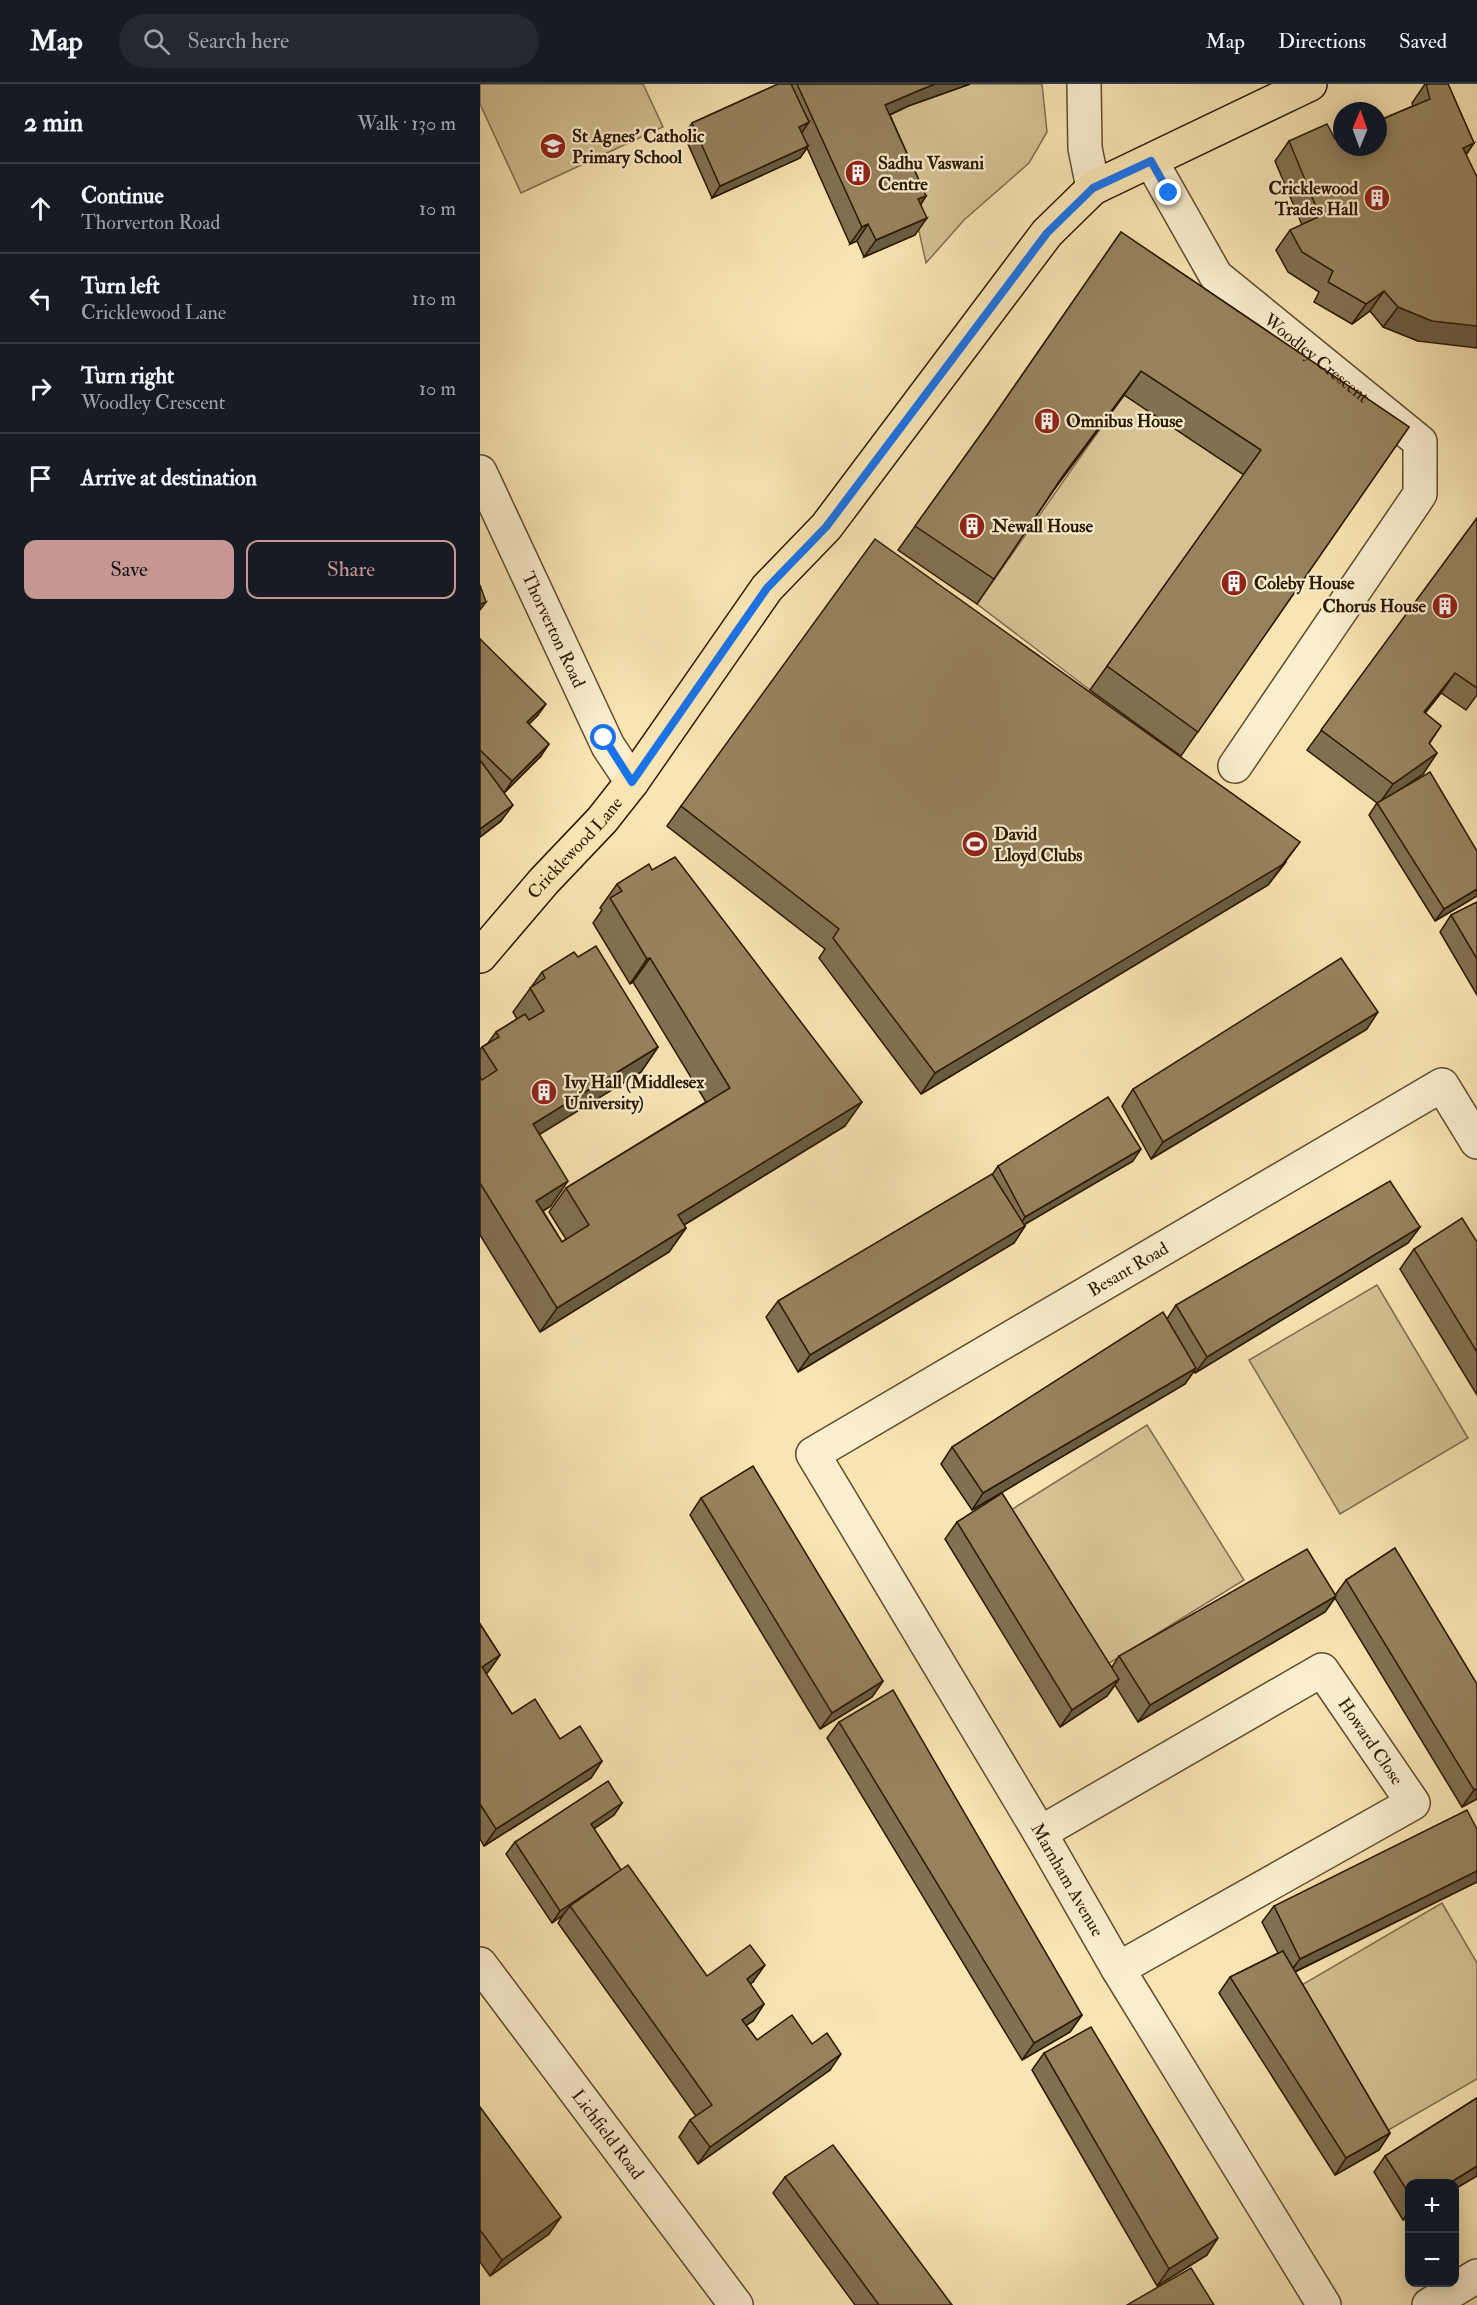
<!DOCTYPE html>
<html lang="en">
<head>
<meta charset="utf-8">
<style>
  :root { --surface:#171b24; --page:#242831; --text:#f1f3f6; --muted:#9ea1a6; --line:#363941; --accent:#c59692 }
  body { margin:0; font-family:"IM FELL Double Pica",serif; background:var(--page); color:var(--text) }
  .controls { position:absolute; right:18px; bottom:18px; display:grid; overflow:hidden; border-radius:12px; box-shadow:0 3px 15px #0003 }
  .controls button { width:54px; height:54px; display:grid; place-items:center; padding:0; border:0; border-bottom:2px solid var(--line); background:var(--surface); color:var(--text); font:30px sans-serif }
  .compass { position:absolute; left:853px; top:18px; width:54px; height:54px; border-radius:50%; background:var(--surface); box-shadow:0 3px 15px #0003; rotate:1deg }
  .stop { position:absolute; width:18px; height:18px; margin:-14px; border:4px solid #1a73e8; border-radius:50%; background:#fff }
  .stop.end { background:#1a73e8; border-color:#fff; box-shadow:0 2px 6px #0008 }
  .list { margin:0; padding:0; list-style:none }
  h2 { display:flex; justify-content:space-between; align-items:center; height:78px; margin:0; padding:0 24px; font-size:26px }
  h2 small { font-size:20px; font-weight:400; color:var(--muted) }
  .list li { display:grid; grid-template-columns:39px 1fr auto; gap:18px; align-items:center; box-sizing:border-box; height:90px; padding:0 24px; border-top:2px solid var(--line) }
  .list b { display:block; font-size:22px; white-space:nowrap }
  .list p { margin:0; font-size:20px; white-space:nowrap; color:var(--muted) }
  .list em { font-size:20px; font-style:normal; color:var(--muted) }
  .actions { display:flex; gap:12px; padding:18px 24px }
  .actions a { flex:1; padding:14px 0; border:2px solid var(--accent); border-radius:12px; text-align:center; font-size:21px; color:var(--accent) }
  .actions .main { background:var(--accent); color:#111 }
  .icon { flex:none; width:33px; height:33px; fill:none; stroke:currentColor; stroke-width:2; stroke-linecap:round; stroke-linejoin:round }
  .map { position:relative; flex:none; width:997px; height:2221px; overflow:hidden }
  header { display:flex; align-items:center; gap:36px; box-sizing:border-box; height:84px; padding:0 30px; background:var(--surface); border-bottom:2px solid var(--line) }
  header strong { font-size:28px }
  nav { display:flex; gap:33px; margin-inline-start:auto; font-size:21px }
  .search { width:420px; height:54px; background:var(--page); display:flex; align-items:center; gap:15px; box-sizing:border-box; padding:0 21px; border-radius:33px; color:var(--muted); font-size:22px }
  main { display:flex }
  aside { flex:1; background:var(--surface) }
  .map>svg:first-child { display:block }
</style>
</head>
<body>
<header>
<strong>Map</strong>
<div class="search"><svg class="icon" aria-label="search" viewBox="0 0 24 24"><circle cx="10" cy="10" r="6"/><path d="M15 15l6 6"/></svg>Search here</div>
<nav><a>Map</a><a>Directions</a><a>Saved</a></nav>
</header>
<main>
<aside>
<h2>2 min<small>Walk · 130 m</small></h2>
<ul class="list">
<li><svg class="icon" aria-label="ahead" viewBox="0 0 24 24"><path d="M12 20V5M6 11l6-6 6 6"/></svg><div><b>Continue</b><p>Thorverton Road</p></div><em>10 m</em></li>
<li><svg class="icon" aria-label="left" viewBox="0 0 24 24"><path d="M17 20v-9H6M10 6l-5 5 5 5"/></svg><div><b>Turn left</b><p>Cricklewood Lane</p></div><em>110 m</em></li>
<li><svg class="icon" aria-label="right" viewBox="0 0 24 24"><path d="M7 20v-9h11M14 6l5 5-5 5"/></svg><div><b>Turn right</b><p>Woodley Crescent</p></div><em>10 m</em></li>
<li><svg class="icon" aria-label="arrive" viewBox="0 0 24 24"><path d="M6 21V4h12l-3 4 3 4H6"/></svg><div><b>Arrive at destination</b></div></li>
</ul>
<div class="actions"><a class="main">Save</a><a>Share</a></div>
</aside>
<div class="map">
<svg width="997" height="2221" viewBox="0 0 997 2221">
  <rect width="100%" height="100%" fill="#f8e5b3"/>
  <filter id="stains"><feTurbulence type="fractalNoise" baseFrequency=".00333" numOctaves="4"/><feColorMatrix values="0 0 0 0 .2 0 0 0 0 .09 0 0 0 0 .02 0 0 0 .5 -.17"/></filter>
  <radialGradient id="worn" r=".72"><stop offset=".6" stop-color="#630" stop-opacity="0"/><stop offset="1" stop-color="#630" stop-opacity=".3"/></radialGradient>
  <g fill="#d5c295" stroke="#806e4c" stroke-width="1.5">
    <polygon points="0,0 163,0 183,43 41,109 0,20"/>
    <polygon points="490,0 562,0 567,48 549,79 484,136 446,179 435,129 394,38 428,22"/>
    <polygon points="644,311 764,391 610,606 497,520"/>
    <polygon points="897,1201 988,1354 860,1430 769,1276"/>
    <polygon points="667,1341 764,1496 623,1583 526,1429"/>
    <polygon points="962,1819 997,1879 997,1995 905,2048 820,1902"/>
  </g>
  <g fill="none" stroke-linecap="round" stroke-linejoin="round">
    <defs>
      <g id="minor">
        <polyline points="604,0 605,64 613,104"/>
        <path id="s1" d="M671,77l65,115 204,166v52l-185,272"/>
        <path id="s2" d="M0,388l128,274 24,36"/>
        <path id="s3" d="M560,1749l282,-163 91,133 -295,166"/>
        <path id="s4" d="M0,1880l256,341"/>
        <path id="s5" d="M844,2221l-206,-336 -78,-136 -227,-379 629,-369 35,57"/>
        <polyline points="949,2221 997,2192"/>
      </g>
      <g id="major">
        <path id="s6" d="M0,872l64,-75 58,-61 30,-38 135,-194 59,-61 221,-294 46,-45 217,-104"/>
      </g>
    </defs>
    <use href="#minor" stroke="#5e4c2e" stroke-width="36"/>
    <use href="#major" stroke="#2b1902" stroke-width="36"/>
    <use href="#minor" stroke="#faeece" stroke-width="33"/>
    <use href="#major" stroke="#f8e5b3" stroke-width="33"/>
  </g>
  <g fill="#817151" stroke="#2b1902" stroke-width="1.5">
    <polygon points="298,0 490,0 428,22 410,31 446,112 441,120 435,151 384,173 377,157 370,160 327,64 320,74 232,114 204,51 212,39"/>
    <polygon points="945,0 968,0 994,59 986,71 938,257 903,243 890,227 872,240 834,218 839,208 808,188 796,166 810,146 822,141 795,77 809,57 855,55 933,22 932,19"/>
    <polygon points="641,148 929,343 701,672 610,606 764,391 644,311 574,406 497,520 418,466 504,346"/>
    <polygon points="997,434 997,611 986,626 961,609 945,629 961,642 949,660 957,669 943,690 923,704 997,767 997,812 955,837 889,731 897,719 827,666"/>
    <polygon points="0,555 58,631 49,640 61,672 24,709 21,737 0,753"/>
    <polygon points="201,722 806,778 788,801 441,1010 339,874 345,865 187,742"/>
    <polygon points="172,786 365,1042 204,1141 206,1144 189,1168 60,1248 0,1151 0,965 2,963 8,959 16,948 37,935 33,928 62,888 98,873 178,963 161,988 59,1050 71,1122 63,1127 82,1158 86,1155 69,1128 86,1104 226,1018 153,898 150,900 113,839 122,826 120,824 137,800"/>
    <polygon points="997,818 997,911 960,848 971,831"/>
    <polygon points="887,945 671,1075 642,1022 653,1005"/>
    <polygon points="653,1077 544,1140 545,1142 534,1159 318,1288 286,1233 298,1217 512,1091 518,1082"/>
    <polygon points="940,1143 928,1159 715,1289 714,1287 705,1300 492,1426 461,1380 472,1363 687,1235 696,1221"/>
    <polygon points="997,1158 997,1311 920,1185 934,1165"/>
    <polygon points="221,1414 403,1597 392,1613 340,1645 210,1431"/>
    <polygon points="477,1438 632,1583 639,1572 856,1510 866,1496 915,1464 997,1715 982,1723 855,1514 845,1528 658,1638 635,1601 627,1612 580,1643 465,1455"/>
    <polygon points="0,1540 20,1571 8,1588 6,1590 32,1630 122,1677 111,1694 4,1762 0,1755"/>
    <polygon points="359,1638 602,1931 590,1948 542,1976 347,1654"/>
    <polygon points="142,1719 134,1731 114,1745 141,1786 227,1892 273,1898 270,1900 284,1920 273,1937 266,1941 277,1956 350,1986 218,2080 199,2053 210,2036 216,2032 78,1839 83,1831 72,1839 26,1770 35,1758"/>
    <polygon points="997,1798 815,1888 910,2049 899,2066 855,2091 739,1909 750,1893 798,1869 782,1838 794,1822"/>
    <polygon points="564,1969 727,2171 677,2202 552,1986"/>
    <polygon points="997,2014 997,2092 975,2105 930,2100 930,2132 923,2136 894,2088 905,2072"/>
    <polygon points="0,2023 69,2150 10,2192 0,2178"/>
    <polygon points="305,2093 472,2221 375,2221 293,2109"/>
  </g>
  <g fill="#695c42" stroke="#2b1902" stroke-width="1.5">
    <polygon points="455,0 490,0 428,22 394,38 405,21 440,6"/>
    <polygon points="329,38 321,50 319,43"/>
    <polygon points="994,59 980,79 983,64"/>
    <polygon points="328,62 320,74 232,114 240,102"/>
    <polygon points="446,112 435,129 438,115"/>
    <polygon points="447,134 435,151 384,173 396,156"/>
    <polygon points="388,140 377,157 370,160 382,143"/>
    <polygon points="904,207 890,227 872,240 886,220"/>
    <polygon points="918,223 997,242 997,264 938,257 903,243"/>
    <polygon points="661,287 644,311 565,417 582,393"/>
    <polygon points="6,518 0,526 0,520"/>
    <polygon points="975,589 961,609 930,648 944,628"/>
    <polygon points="66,620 58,631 39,650 47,638"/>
    <polygon points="69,660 61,672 24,709 32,697"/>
    <polygon points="957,669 943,690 899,720 913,700"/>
    <polygon points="33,721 21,737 0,753 0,745"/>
    <polygon points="820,758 788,801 441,1010 455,989"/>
    <polygon points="997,805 997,812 955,837 964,825"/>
    <polygon points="170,874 153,898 150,900 167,875"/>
    <polygon points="898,928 887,945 671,1075 683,1058"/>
    <polygon points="178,963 161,988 36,1065 53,1040"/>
    <polygon points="382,1018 365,1042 181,1155 198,1131"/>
    <polygon points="661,1065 653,1077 537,1145 545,1133"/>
    <polygon points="88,1097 71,1122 39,1141 56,1117"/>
    <polygon points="545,1142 534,1159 318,1288 330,1271"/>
    <polygon points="940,1143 928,1159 715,1289 727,1273"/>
    <polygon points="206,1144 189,1168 60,1248 77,1224"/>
    <polygon points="716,1284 705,1300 492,1426 503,1409"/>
    <polygon points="856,1512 845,1528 658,1638 670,1621"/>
    <polygon points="20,1571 8,1588 0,1593 2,1583"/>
    <polygon points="639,1595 627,1612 580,1643 592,1626"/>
    <polygon points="403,1597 392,1613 340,1645 352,1629"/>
    <polygon points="122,1677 111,1694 4,1762 16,1745"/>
    <polygon points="997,1704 997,1715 982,1723 994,1706"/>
    <polygon points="142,1719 134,1731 103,1752 111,1740"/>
    <polygon points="141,1786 90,1822 83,1831 72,1839 80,1827"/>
    <polygon points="997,1787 997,1798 808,1891 820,1875"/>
    <polygon points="285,1881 273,1898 255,1911 267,1895"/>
    <polygon points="284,1920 273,1937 250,1952 262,1936"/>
    <polygon points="602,1931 590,1948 542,1976 554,1959"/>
    <polygon points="361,1970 350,1986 218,2080 230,2063"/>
    <polygon points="910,2049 899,2066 855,2091 866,2074"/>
    <polygon points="997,2082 997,2092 975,2105 975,2100 968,2100"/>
    <polygon points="930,2126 930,2132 923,2136"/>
    <polygon points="81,2133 69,2150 10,2192 22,2176"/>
    <polygon points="738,2154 727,2171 677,2202 689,2185"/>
  </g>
  <g fill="#96835e" stroke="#2b1902" stroke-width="1.5">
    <polygon points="298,0 311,0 329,38 319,43 328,62 240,102 212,39"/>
    <polygon points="317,0 455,0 440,6 405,21 446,112 438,115 447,134 396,156 388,140 382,143"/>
    <polygon points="946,0 968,0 994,59 983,64 997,93 997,242 952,237 918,223 904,207 886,220 848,198 853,187 822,168 810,146 840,132 809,57 847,40 855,55 862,52 862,63 898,63 898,37 950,15"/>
    <polygon points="641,148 929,343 718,648 627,582 781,366 661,287 582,393 514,495 435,442 509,339"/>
    <polygon points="997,434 997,604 975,589 944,628 961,642 949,659 957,669 913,700 841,646"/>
    <polygon points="395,455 820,758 802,781 455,989 353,854 359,845 201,722"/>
    <polygon points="0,501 6,518 0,520"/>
    <polygon points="0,555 66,620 47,638 69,660 32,697 0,666"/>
    <polygon points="0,676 33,721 0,745"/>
    <polygon points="950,688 997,767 997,805 964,825 897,719"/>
    <polygon points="195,773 382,1018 198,1131 206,1144 77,1224 0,1099 0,993 2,996 17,986 2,963 19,953 16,948 45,930 49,936 64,927 50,904 65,894 62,888 94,868 98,873 116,862 178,963 53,1040 88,1097 56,1117 82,1158 109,1141 86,1104 250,1004 170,874 167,875 130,814 142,807 137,800 169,780 172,786"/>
    <polygon points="997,818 997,875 971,831"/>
    <polygon points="861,874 898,928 683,1058 653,1005"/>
    <polygon points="628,1013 661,1065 545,1133 518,1082"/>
    <polygon points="512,1090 545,1142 330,1271 298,1217"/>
    <polygon points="910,1097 940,1143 727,1273 696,1221"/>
    <polygon points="982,1134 997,1158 997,1268 934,1165"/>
    <polygon points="683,1228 716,1284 503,1409 472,1363"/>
    <polygon points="273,1382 403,1597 352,1629 221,1414"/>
    <polygon points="522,1409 639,1595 592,1626 477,1438"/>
    <polygon points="915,1464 997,1600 997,1704 994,1706 866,1496"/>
    <polygon points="827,1465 856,1512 670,1621 639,1572"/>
    <polygon points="0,1540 20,1571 2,1583 32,1630 55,1615 80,1655 100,1642 122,1677 16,1745 0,1720"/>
    <polygon points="413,1606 602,1931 554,1959 359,1638"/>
    <polygon points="128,1697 142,1719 111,1740 141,1786 80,1827 35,1758"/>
    <polygon points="987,1726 997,1745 997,1787 820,1875 794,1822"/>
    <polygon points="148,1781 227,1892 270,1861 285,1881 267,1895 284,1920 262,1936 277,1956 312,1931 332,1960 347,1949 361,1970 230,2063 210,2036 232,2021 90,1822"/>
    <polygon points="803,1867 910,2049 866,2074 750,1893"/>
    <polygon points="611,1943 738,2154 689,2185 564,1969"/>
    <polygon points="997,2014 997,2082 968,2100 930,2100 930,2111 905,2072"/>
    <polygon points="0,2023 81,2133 22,2176 0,2146"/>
    <polygon points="353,2061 472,2221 399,2221 305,2093"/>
    <polygon points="711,2184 734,2221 647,2221"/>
  </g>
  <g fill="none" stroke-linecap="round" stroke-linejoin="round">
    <polyline stroke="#1a73e8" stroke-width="8" points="124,654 152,698 287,504 346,443 567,149 613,104 671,77 689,109"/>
  </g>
  <defs>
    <symbol id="school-disc" viewBox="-11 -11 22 22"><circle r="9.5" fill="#8f2418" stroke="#faeece"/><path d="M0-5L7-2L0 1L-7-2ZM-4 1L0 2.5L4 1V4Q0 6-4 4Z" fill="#fff"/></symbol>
    <symbol id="building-disc" viewBox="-11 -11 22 22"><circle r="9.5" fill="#8f2418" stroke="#faeece"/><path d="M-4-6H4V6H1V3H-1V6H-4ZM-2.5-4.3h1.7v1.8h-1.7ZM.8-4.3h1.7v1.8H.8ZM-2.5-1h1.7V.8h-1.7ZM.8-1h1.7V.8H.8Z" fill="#fff"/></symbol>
    <symbol id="stadium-disc" viewBox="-11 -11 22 22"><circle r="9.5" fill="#8f2418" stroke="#faeece"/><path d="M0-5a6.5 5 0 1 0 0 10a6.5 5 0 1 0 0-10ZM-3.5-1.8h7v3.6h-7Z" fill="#fff"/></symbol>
  </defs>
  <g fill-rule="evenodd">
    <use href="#school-disc" x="58" y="47" width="30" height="30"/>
    <use href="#building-disc" x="363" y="74" width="30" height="30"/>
    <use href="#building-disc" x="882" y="99" width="30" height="30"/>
    <use href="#building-disc" x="552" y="322" width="30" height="30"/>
    <use href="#building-disc" x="477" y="427" width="30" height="30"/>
    <use href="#building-disc" x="739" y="484" width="30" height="30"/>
    <use href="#building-disc" x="950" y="507" width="30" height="30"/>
    <use href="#stadium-disc" x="480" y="745" width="30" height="30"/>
    <use href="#building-disc" x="49" y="993" width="30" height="30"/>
  </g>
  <g text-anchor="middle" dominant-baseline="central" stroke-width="4.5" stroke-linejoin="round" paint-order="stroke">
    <g font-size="18" font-weight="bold" fill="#2b1902" stroke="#faeece" text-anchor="start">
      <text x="92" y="52">St Agnes' Catholic<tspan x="92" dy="21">Primary School</tspan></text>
      <text x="398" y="79">Sadhu Vaswani<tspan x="398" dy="21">Centre</tspan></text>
      <text x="878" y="104" text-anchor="end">Cricklewood<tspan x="878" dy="21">Trades Hall</tspan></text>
      <text x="586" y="337">Omnibus House</text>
      <text x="512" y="442">Newall House</text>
      <text x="774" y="499">Coleby House</text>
      <text x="946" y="522" text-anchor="end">Chorus House</text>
      <text x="514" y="750">David<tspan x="514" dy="21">Lloyd Clubs</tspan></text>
      <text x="84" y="998">Ivy Hall (Middlesex<tspan x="84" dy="21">University)</tspan></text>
    </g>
    <g font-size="18" fill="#2b1902" stroke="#faeece">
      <text stroke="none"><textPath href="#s1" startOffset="262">Woodley Crescent</textPath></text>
      <text stroke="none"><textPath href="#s2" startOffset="174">Thorverton Road</textPath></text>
      <text stroke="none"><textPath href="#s6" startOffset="144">Cricklewood Lane</textPath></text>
      <text stroke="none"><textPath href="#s5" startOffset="1358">Besant Road</textPath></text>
      <text stroke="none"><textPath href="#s3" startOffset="412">Howard Close</textPath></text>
      <text transform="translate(587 1796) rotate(60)">Marnham Avenue</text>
      <text stroke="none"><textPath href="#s4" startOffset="213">Lichfield Road</textPath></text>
    </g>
  </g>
  <rect width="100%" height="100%" filter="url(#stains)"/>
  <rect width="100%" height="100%" fill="url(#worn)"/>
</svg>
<div class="controls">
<button>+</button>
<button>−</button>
</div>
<svg class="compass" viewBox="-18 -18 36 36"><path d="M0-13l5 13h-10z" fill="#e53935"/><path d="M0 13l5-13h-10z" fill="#9ea1a6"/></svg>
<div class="stop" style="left:124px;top:654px"></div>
<div class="stop end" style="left:689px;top:109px"></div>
</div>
</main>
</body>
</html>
